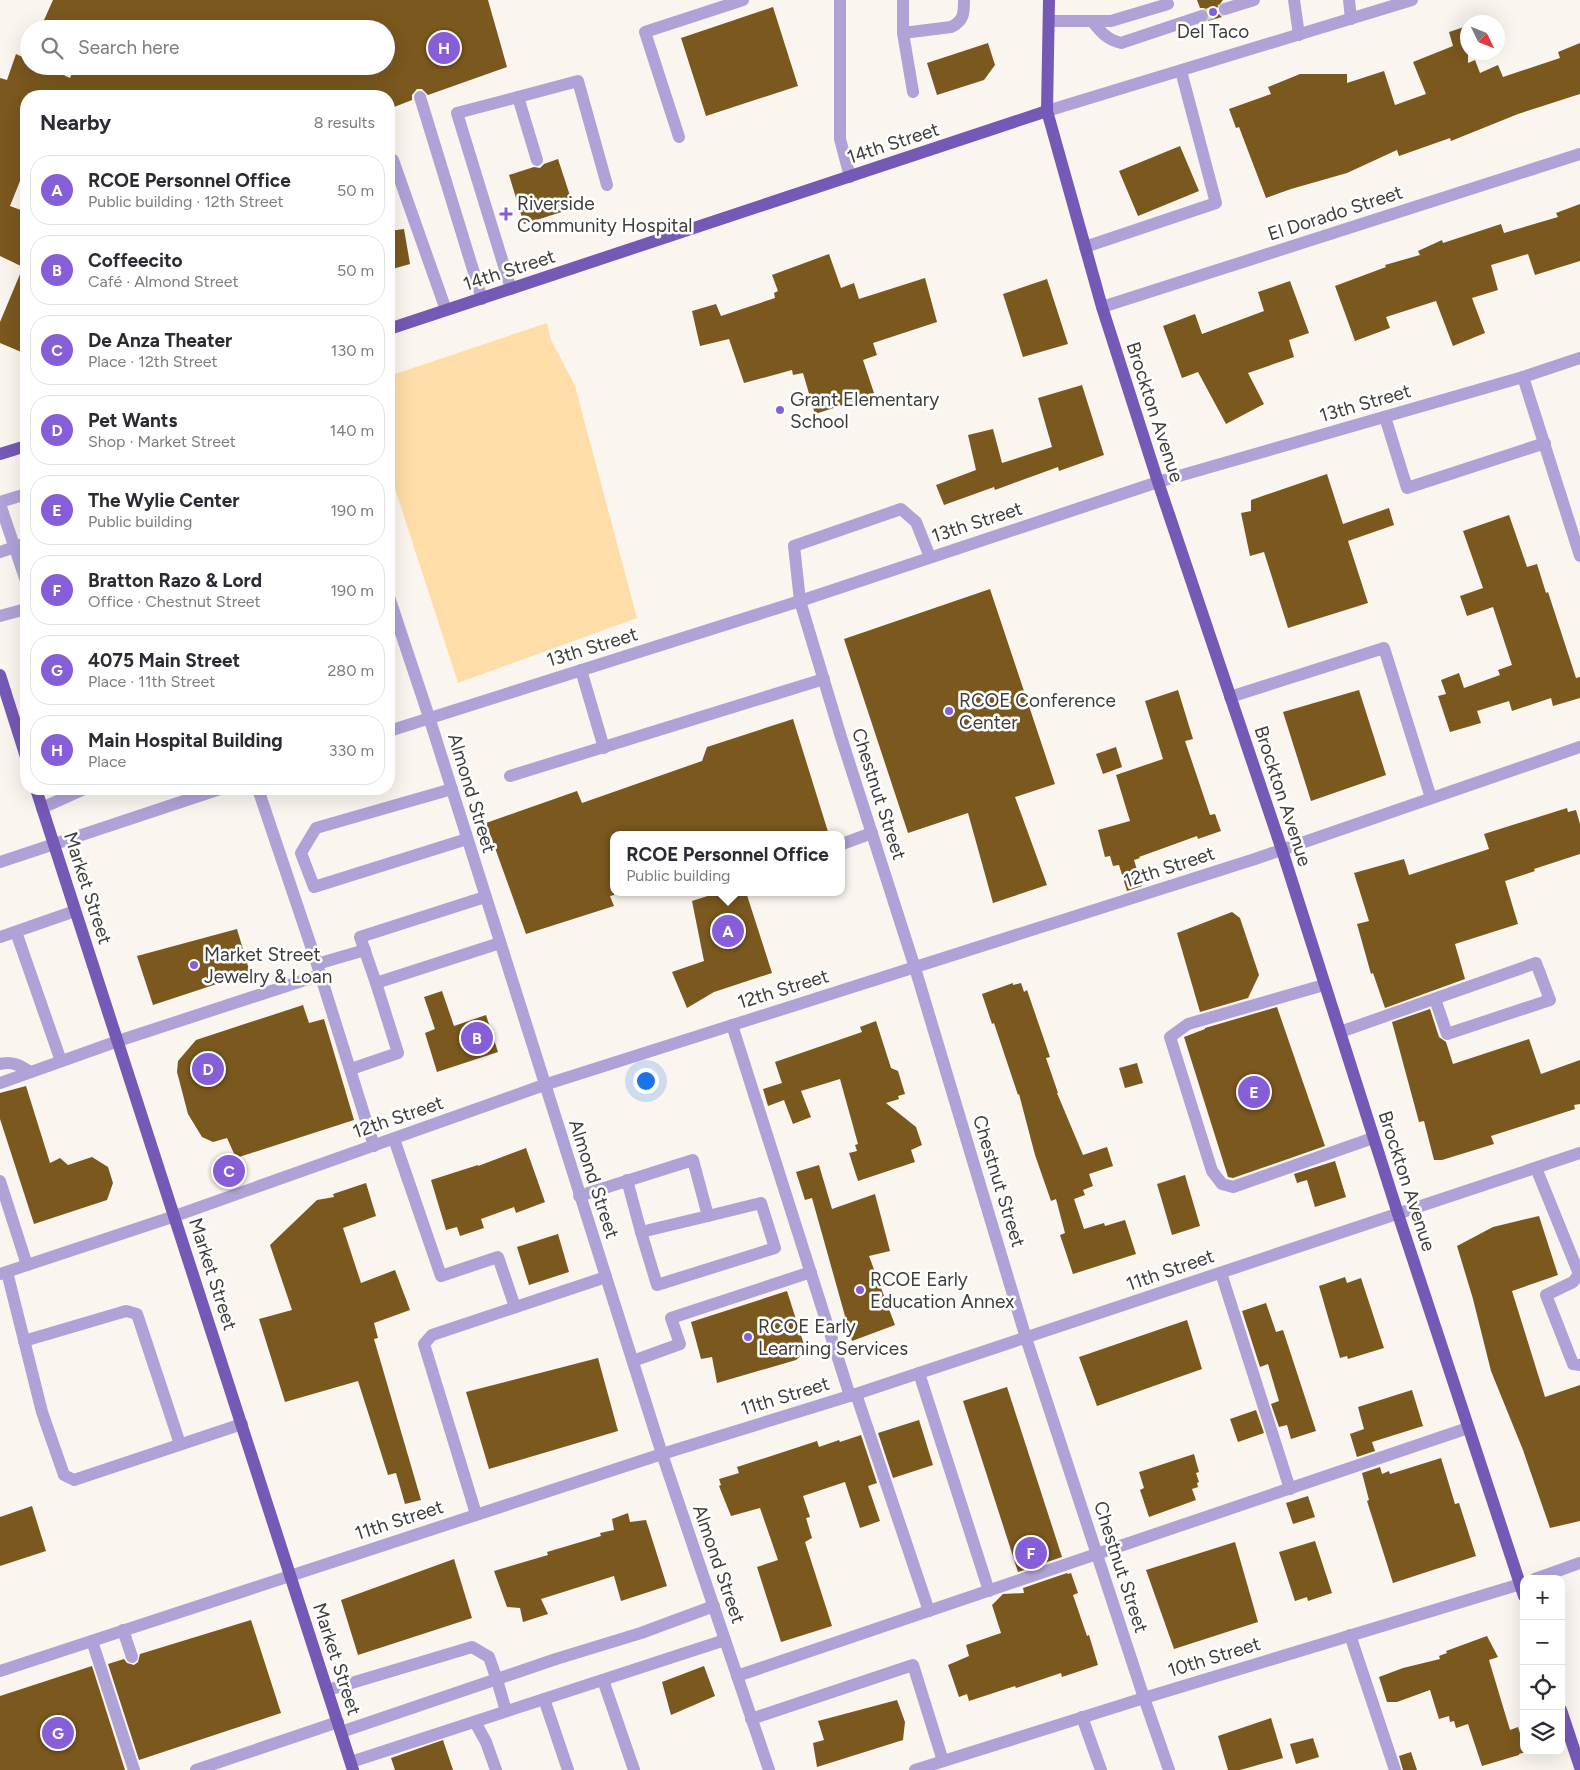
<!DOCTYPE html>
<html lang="en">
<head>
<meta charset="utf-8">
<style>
  :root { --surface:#fff; --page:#f7f7f7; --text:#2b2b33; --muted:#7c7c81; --line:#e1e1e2; --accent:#865ed8 }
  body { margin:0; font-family:Figtree,sans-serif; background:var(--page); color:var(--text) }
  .controls { position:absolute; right:15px; bottom:15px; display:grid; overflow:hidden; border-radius:10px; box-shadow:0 5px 20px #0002 }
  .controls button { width:45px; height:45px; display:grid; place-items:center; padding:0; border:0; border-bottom:1px solid var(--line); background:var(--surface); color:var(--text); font:25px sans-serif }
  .compass { position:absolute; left:1460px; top:15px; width:45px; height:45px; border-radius:50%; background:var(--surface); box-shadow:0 5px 20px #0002; rotate:133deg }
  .you { position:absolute; left:645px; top:1080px; width:18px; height:18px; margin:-12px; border:4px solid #fff; border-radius:50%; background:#1a73e8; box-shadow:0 0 0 8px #1a73e833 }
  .badge { display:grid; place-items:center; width:32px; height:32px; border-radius:50%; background:var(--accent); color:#fff; font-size:16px; font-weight:700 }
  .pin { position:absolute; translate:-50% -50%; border:2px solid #fff; box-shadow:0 1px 5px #0006 }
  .popup { position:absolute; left:610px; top:831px; width:235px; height:65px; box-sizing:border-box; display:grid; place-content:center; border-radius:10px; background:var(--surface); filter:drop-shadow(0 1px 4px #0005); font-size:16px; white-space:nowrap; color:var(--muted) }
  .popup b { font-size:19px; color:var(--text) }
  .popup::after { content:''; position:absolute; left:50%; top:100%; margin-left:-10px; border:10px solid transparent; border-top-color:var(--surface) }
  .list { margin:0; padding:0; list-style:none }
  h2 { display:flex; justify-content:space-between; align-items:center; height:65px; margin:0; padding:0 20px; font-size:21px }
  h2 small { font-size:16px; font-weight:400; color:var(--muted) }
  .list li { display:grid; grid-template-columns:32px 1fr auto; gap:15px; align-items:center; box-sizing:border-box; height:70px; margin:0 10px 10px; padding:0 10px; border:1px solid var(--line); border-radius:20px }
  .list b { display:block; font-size:19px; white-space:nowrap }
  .list p { margin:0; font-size:16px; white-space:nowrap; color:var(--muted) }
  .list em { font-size:16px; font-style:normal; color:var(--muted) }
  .icon { flex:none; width:28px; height:28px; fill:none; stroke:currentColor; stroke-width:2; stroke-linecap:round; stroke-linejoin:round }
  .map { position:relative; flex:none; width:1580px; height:1770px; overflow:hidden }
  .search { position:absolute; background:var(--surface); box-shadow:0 5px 20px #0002; left:20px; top:20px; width:375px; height:55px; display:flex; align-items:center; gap:12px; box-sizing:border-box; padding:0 18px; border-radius:28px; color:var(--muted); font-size:19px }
  .panel { position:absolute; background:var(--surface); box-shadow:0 5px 20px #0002; left:20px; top:90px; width:375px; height:705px; border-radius:20px }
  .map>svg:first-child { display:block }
</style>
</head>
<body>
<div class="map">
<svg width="1580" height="1770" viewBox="0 0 1580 1770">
  <rect width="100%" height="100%" fill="#faf6ef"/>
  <polygon fill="#ffdda9" points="547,323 551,340 575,386 637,618 458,683 389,470 389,376"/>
  <g fill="#7a581e">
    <polygon points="53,0 488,0 507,67 428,95 422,89 417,89 412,95 412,100 389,109 389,96 26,96 26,166 10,206 26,212 26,354 0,343 0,322 23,267 0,256 0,78 7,80 16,54 29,60 29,66 44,66 70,78 75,66 386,66 386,29 40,29"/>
    <polygon points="1197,0 1223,0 1217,8 1217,12 1222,17 1208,21 1210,13 1204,8 1200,8"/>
    <polygon points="773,7 798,86 706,116 681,38"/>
    <polygon points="1464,27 1468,36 1468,63 1475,60 1480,73 1498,65 1503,77 1560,58 1558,52 1580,43 1580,94 1518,114 1451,141 1450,138 1399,156 1397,150 1347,173 1291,189 1266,198 1239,127 1236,128 1229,109 1271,94 1268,87 1300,74 1347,74 1347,83 1384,71 1395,105 1426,94 1413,62 1453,46 1449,32"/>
    <polygon points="988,43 995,65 984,80 937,95 927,63"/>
    <polygon points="1180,146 1199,191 1138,216 1119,171"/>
    <polygon points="558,159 574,208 524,224 509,175 534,167 540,168 544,164"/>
    <polygon points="1580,204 1580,261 1535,275 1528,254 1491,265 1498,290 1472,298 1485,333 1453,346 1436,301 1386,317 1390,328 1355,341 1335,286 1386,267 1385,265 1420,255 1418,251 1442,240 1443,243 1501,224 1504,233 1558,217 1556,213"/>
    <polygon points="404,229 410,264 389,270 389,231"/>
    <polygon points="829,254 841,288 854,283 859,299 925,278 937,322 873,343 877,355 863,360 874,393 852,402 815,414 803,373 793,375 792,370 744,383 729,339 700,346 692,311 716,304 721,316 775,298 774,293 778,291 772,275"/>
    <polygon points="1047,279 1068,344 1023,357 1003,294"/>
    <polygon points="1290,281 1309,333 1289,340 1294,357 1248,373 1264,404 1226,424 1198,372 1182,378 1163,326 1195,314 1202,334 1264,311 1258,292"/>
    <polygon points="1082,385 1104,455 1059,471 1058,467 995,490 994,487 944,505 936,485 976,470 968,435 993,429 1002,463 1052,447 1038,398"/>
    <polygon points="1327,474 1343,524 1389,508 1394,525 1348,541 1368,603 1288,628 1264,552 1250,556 1241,513 1251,511 1251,500"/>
    <polygon points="1509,515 1527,567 1537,564 1546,593 1548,592 1576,678 1580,677 1580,698 1553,706 1551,698 1512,711 1509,701 1477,711 1481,723 1450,732 1438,696 1446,694 1441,680 1459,673 1464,688 1500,675 1498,670 1512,665 1493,607 1467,616 1460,596 1483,588 1463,531"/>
    <polygon points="990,589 1055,784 1015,797 1047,885 993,903 968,813 908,833 844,639"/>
    <polygon points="1178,690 1193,739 1185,741 1210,815 1215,814 1221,831 1198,839 1197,836 1139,857 1140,858 1134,860 1142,886 1127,891 1119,865 1113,866 1110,856 1105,857 1098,830 1130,821 1116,775 1163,759 1145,701"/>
    <polygon points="1359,690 1386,775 1311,801 1283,712"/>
    <polygon points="793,719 829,835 614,835 614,895 610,896 614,906 526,934 486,823 577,791 582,803 702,761 707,747"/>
    <polygon points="1116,747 1122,767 1103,774 1096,754"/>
    <polygon points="1567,808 1568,812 1576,810 1580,824 1580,854 1534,869 1535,871 1505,881 1518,924 1455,944 1465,979 1385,1008 1373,973 1371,974 1357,924 1369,921 1354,873 1404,859 1409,875 1489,849 1484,834"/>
    <polygon points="720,892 746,892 772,973 714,992 687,1008 672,972 704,961 692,901"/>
    <polygon points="1232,912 1240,918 1259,975 1248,998 1200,1012 1177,933"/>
    <polygon points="237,929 250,973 153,1005 137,956"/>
    <polygon points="1013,983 1013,985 1021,983 1024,992 1027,990 1050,1057 1046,1058 1058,1093 1057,1093 1083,1155 1107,1147 1113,1166 1089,1174 1093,1186 1083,1190 1085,1195 1074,1199 1084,1229 1104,1223 1105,1226 1125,1220 1136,1254 1073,1274 1060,1235 1065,1233 1056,1199 1051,1201 1035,1155 1019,1094 1018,1095 994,1023 992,1024 982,994"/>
    <polygon points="442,991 454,1026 486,1015 498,1052 437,1072 425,1033 435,1029 424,997"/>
    <polygon points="303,1005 309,1023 324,1019 354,1120 236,1158 227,1138 213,1142 202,1137 188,1114 177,1072 178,1061 196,1040"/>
    <polygon points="1277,1007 1325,1146 1233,1178 1228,1177 1184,1037 1205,1029 1205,1028"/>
    <polygon points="1430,1009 1439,1037 1446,1042 1453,1064 1529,1039 1541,1074 1580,1060 1580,1104 1574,1105 1575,1109 1491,1136 1494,1144 1442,1160 1434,1160 1424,1121 1419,1122 1392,1022"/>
    <polygon points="876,1021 891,1068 898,1071 905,1094 898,1096 899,1099 886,1103 916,1127 922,1145 911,1150 915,1162 858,1181 849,1153 857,1151 855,1145 858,1144 840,1079 801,1091 811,1117 793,1124 784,1100 768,1106 763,1089 782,1083 775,1062 862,1032 860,1027"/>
    <polygon points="1137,1063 1143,1083 1125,1088 1119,1068"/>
    <polygon points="26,1086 50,1163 60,1158 68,1165 92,1157 108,1167 113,1183 107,1200 34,1224 0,1119 0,1093"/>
    <polygon points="526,1148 545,1202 516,1213 514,1207 481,1219 484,1228 460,1236 457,1227 446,1230 431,1180 478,1165 478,1166"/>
    <polygon points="1335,1161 1346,1197 1315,1207 1307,1180 1297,1183 1294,1174"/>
    <polygon points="819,1165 832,1209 875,1194 890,1251 869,1256 895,1325 852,1341 812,1198 805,1200 796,1172"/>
    <polygon points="1185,1175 1200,1226 1172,1235 1157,1184"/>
    <polygon points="366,1183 376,1216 343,1228 361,1283 395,1270 410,1310 374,1323 378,1338 374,1339 421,1500 405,1504 396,1473 388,1475 358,1381 285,1402 259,1319 292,1310 270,1245 317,1200 334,1197 333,1194"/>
    <polygon points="1539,1216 1558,1275 1512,1291 1545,1397 1580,1385 1580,1521 1550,1528 1523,1450 1491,1371 1473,1299 1457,1246 1493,1227"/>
    <polygon points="558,1234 569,1272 529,1285 517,1247"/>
    <polygon points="1345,1277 1347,1283 1361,1278 1384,1348 1348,1359 1347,1356 1340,1358 1319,1286"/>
    <polygon points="787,1291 806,1351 796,1360 717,1383 712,1357 701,1359 691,1322"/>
    <polygon points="1266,1303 1276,1332 1283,1330 1316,1431 1291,1439 1287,1425 1279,1427 1271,1404 1279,1401 1268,1364 1260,1367 1242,1311"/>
    <polygon points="1187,1320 1202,1369 1097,1406 1079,1357"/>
    <polygon points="598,1358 618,1431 489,1469 466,1392"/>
    <polygon points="1007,1387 1062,1557 1018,1572 963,1401"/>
    <polygon points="1412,1390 1423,1426 1372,1442 1375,1451 1357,1457 1350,1434 1364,1429 1358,1407"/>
    <polygon points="1256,1410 1264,1433 1238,1442 1230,1419"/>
    <polygon points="919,1420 933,1465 893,1478 878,1433"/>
    <polygon points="861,1435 877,1483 868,1486 880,1521 860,1528 845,1482 803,1496 810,1517 806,1518 812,1538 805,1542 832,1626 781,1642 757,1567 778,1560 760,1508 731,1516 719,1486 721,1485 719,1479 739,1473 737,1467 817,1441 819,1447 839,1440 840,1442"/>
    <polygon points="1194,1454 1199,1472 1196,1473 1199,1482 1197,1483 1198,1487 1192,1489 1196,1500 1149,1517 1140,1490 1144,1488 1139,1472"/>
    <polygon points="1441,1458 1455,1504 1459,1503 1476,1556 1393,1583 1367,1501 1369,1500 1362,1473 1380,1467 1382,1474 1389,1471 1390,1474"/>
    <polygon points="1308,1496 1315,1517 1293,1524 1286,1503"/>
    <polygon points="32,1506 46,1551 0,1566 0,1517"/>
    <polygon points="628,1513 630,1522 646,1520 667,1586 621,1601 614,1576 541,1599 548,1614 523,1622 520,1608 507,1607 494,1571 548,1555 547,1552 601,1536 600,1533 614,1530 612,1519"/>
    <polygon points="1315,1541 1332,1593 1308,1601 1307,1597 1295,1601 1279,1552"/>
    <polygon points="1235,1542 1258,1622 1174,1649 1146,1570"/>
    <polygon points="454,1559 472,1618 358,1655 341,1600"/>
    <polygon points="1067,1573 1068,1574 1071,1573 1078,1593 1073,1595 1087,1636 1089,1635 1098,1665 1062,1677 1061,1673 1016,1688 1015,1686 969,1701 967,1694 959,1697 948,1665 969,1656 966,1645 1001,1633 992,1605 1003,1594 1024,1593 1023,1588"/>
    <polygon points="251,1620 281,1713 139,1760 108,1664 124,1659 127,1663 134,1665 138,1662 140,1654"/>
    <polygon points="1487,1636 1498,1657 1489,1660 1510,1730 1518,1727 1524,1746 1524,1751 1526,1752 1519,1754 1519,1755 1482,1766 1468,1724 1456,1728 1454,1721 1450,1722 1449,1716 1439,1719 1430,1690 1397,1702 1387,1702 1379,1677 1403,1668 1440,1659 1439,1656 1447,1653 1446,1651"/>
    <polygon points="92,1666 125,1770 0,1770 0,1696"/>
    <polygon points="704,1666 715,1696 671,1715 662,1682"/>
    <polygon points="897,1700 905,1722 903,1740 817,1767 813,1743 824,1740 818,1721"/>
    <polygon points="1271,1718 1283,1758 1240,1770 1228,1770 1218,1736"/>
    <polygon points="1313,1738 1319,1757 1296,1764 1290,1744"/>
    <polygon points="443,1740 453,1770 395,1770 391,1758"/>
    <polygon points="1411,1752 1417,1770 1403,1770 1399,1756"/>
  </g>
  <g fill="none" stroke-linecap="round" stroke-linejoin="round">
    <polyline stroke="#d5d1cb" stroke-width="12" stroke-dasharray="12 6" stroke-linecap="butt" points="1202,16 1225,9"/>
    <g stroke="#afa2d6" stroke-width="12">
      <polyline points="840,0 840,139 850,177"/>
      <polyline points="903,0 903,33"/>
      <polyline points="1294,0 1299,35"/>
      <polyline points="1349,0 1351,19"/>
      <polyline points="1225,9 1254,0"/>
      <polyline points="1049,21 1111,21 1168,4"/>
      <path d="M1092,21c9,11 15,19 29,22l81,-27"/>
      <path d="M913,92l-10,-59 48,-6c13,-6 13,-14 13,-27"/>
      <polyline points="420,97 482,299"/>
      <polyline points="518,97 578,81 607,185"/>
      <polyline points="1047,111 1412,0"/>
      <polyline points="679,137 645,32 743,0"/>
      <polyline points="393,160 446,310"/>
      <polyline points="1085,247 1216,203 1181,71"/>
      <polyline points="511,289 457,113 518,97 537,160"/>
      <polyline points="1102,307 1580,154"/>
      <polyline points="1523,377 1580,556"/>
      <polyline points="1385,417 1407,488 1545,443"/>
      <polyline points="0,502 26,494"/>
      <polyline points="0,504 26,581"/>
      <polyline points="0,552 26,543"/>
      <polyline points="930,557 916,522 901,509 794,546 800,601 841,737 915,968 1026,1338 1144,1698 1169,1770"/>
      <polyline points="389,597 429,717 662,1454 769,1770"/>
      <polyline points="0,616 26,609"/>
      <polyline points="581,670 604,748"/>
      <polyline points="1230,697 1384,648 1431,798"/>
      <polyline points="389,731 800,601 1158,482 1523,377 1580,358"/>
      <polyline points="510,776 824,679"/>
      <polyline points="258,789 317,964 374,1146"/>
      <polyline points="452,789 316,828 301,853 314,887 467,839"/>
      <polyline points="42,808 84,789"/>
      <polyline points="842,844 872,833"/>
      <polyline points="0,862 220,789"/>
      <polyline points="485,897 360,937 376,983 500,943"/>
      <polyline points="16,932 61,1061"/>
      <polyline points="0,937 75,911"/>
      <polyline points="317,964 365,950"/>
      <polyline points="1324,985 1188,1024 1170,1037 1212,1171 1222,1184 1233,1187 1373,1138"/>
      <polyline points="732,1025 850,1396"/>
      <polyline points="1340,1032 1536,963 1550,1000 1447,1034 1435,999"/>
      <path d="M0,1064c12,-3 20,1 30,8"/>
      <polyline points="351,1069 398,1053 376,983"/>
      <polyline points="0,1083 118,1041 320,975"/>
      <polyline points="394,1139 441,1276 498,1257 515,1307"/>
      <polyline points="1536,1168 1579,1274 1573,1282 1546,1295 1573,1364 1580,1365"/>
      <polyline points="627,1180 641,1232 657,1285 775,1248 761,1203 708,1216"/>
      <polyline points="0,1181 27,1265"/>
      <polyline points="579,1196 693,1160 708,1216 641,1232"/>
      <polyline points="7,1272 42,1412 64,1475 74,1480 242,1424"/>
      <polyline points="1221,1273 1290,1489"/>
      <polyline points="0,1274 175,1216 544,1085 1255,859 1580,747"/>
      <polyline points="24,1341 126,1311 137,1314 180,1444"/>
      <polyline points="633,1361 680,1344 671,1318 811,1272"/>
      <polyline points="919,1373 989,1591"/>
      <polyline points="856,1394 929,1611"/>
      <polyline points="476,1514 424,1344 432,1335 606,1277"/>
      <polyline points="1535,1579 1580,1563"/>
      <polyline points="123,1630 132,1657"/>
      <polyline points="1350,1635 1395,1770"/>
      <polyline points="92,1641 134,1770"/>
      <polyline points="0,1671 662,1454 856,1394 1580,1153"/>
      <polyline points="737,1676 1468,1428"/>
      <polyline points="603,1680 634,1770"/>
      <polyline points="328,1690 472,1647 489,1657 497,1680 506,1711"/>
      <polyline points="544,1699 568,1770"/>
      <polyline points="1082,1717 1101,1770"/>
      <polyline points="751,1719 913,1665 943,1761"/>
      <polyline points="475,1722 486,1742 496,1770"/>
      <polyline points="341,1732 556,1659 641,1633 714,1606"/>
      <polyline points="351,1762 725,1640"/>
      <polyline points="196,1770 338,1722"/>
      <polyline points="915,1770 1144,1698 1524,1583"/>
    </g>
    <g stroke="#7559b6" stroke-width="12">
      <polyline points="1049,0 1047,111 1102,307 1158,482 1282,850 1398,1214 1524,1596"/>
      <polyline points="389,329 1047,111"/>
      <polyline points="0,454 26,446"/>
      <polyline points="0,675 26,757"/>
      <polyline points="36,789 353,1770"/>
      <polyline points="1561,1710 1580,1767"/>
    </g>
  </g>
  <g fill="#865ed8" stroke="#fff" stroke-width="2">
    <circle cx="1213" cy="12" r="5"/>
    <path d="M503.5 206.5h5v5h5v5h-5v5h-5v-5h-5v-5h5z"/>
    <circle cx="780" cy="410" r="5"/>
    <circle cx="949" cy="711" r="5"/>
    <circle cx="194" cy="965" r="5"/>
    <circle cx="860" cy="1290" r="5"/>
    <circle cx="748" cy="1337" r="5"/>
  </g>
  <g text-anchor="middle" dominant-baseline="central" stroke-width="5" stroke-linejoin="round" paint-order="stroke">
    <g font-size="19" fill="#3f3d3a" stroke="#fff" text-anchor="start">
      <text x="1213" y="31" text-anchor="middle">Del Taco</text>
      <text x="517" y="203">Riverside<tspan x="517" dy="22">Community Hospital</tspan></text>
      <text x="790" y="399">Grant Elementary<tspan x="790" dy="22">School</tspan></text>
      <text x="959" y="700">RCOE Conference<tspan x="959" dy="22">Center</tspan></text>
      <text x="204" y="954">Market Street<tspan x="204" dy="22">Jewelry &amp; Loan</tspan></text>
      <text x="870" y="1279">RCOE Early<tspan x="870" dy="22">Education Annex</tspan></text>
      <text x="758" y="1326">RCOE Early<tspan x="758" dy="22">Learning Services</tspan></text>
    </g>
    <g font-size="19" fill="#3f3d3a" stroke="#fff">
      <text transform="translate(893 143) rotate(-18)">14th Street</text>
      <text transform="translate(1335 213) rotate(-18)">El Dorado Street</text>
      <text transform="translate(509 270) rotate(-18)">14th Street</text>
      <text transform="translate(1365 403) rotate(-16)">13th Street</text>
      <text transform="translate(1155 412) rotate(72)">Brockton Avenue</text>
      <text transform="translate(977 522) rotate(-18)">13th Street</text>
      <text transform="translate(592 647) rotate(-17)">13th Street</text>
      <text transform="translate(472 793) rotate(73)">Almond Street</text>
      <text transform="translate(879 794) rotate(72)">Chestnut Street</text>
      <text transform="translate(1283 796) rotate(72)">Brockton Avenue</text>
      <text transform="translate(1169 867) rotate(-18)">12th Street</text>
      <text transform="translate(88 888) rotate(72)">Market Street</text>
      <text transform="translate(783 989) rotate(-17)">12th Street</text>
      <text transform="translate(398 1117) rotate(-19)">12th Street</text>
      <text transform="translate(594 1179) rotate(72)">Almond Street</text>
      <text transform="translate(999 1181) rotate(73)">Chestnut Street</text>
      <text transform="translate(1407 1181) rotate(72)">Brockton Avenue</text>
      <text transform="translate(1170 1270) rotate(-19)">11th Street</text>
      <text transform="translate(213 1274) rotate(72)">Market Street</text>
      <text transform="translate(785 1396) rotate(-17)">11th Street</text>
      <text transform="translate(399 1520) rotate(-18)">11th Street</text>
      <text transform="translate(719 1564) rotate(71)">Almond Street</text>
      <text transform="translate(1121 1567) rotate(72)">Chestnut Street</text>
      <text transform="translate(1214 1657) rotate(-17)">10th Street</text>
      <text transform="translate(337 1659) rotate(72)">Market Street</text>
    </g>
  </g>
</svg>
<div class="controls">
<button>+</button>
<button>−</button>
<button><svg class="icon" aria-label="locate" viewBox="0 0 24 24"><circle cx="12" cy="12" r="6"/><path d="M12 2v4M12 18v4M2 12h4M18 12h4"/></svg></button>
<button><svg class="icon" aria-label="layers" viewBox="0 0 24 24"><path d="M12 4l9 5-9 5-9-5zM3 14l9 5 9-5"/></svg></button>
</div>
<svg class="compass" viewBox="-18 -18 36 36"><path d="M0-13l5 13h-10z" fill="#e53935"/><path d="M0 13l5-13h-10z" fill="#7c7c81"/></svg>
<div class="you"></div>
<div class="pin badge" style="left:728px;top:931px">A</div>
<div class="popup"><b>RCOE Personnel Office</b>Public building</div>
<div class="pin badge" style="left:477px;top:1038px">B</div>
<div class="pin badge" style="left:229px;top:1171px">C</div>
<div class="pin badge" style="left:208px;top:1069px">D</div>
<div class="pin badge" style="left:1254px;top:1092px">E</div>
<div class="pin badge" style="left:1031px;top:1553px">F</div>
<div class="pin badge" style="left:58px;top:1733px">G</div>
<div class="pin badge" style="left:444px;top:48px">H</div>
<div class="search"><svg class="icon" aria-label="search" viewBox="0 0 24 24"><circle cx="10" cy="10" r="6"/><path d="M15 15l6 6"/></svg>Search here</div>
<section class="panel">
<h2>Nearby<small>8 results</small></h2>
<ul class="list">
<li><span class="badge">A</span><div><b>RCOE Personnel Office</b><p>Public building · 12th Street</p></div><em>50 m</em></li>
<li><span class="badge">B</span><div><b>Coffeecito</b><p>Café · Almond Street</p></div><em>50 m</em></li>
<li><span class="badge">C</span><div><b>De Anza Theater</b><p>Place · 12th Street</p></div><em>130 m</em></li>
<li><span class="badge">D</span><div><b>Pet Wants</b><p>Shop · Market Street</p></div><em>140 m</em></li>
<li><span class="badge">E</span><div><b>The Wylie Center</b><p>Public building</p></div><em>190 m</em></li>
<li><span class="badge">F</span><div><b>Bratton Razo &amp; Lord</b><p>Office · Chestnut Street</p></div><em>190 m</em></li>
<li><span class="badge">G</span><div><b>4075 Main Street</b><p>Place · 11th Street</p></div><em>280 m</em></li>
<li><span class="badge">H</span><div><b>Main Hospital Building</b><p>Place</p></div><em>330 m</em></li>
</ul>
</section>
</div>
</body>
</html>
